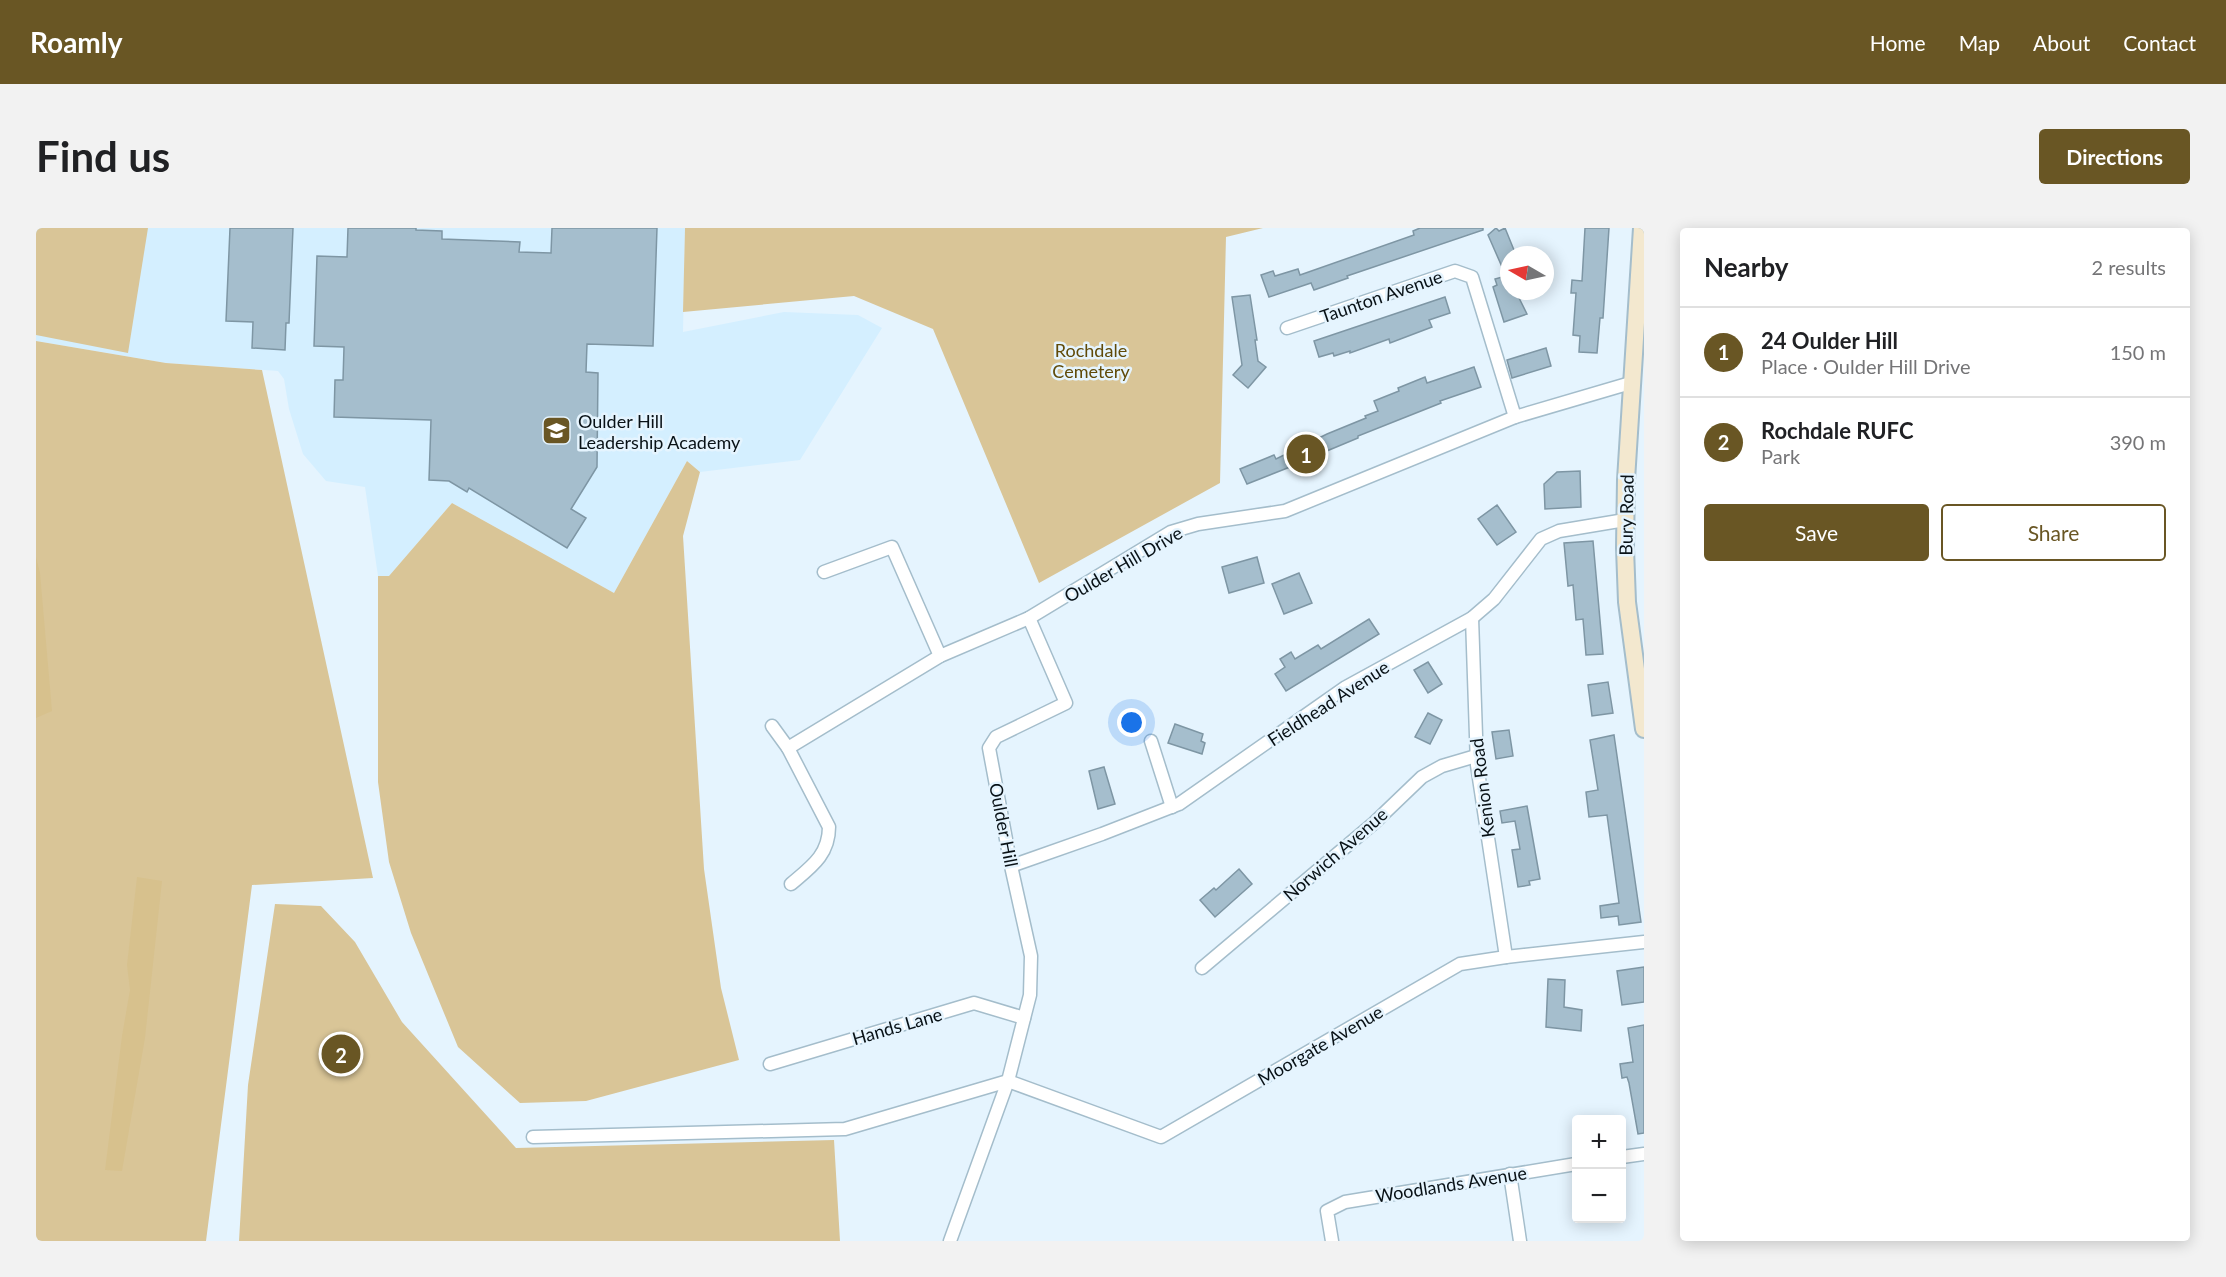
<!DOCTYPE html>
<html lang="en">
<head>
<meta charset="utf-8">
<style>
  :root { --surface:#fff; --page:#f2f2f2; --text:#202124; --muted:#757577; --line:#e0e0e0; --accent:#695624 }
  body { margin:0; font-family:Lato,sans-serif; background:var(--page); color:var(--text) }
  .controls { position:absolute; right:18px; bottom:18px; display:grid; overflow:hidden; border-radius:6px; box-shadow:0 3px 15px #0003 }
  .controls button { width:54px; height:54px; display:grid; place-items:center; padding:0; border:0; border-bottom:2px solid var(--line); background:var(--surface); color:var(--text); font:30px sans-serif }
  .compass { position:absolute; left:1464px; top:18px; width:54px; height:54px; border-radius:50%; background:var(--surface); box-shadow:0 3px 15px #0003; rotate:279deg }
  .you { position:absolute; left:1096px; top:495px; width:21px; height:21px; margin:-15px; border:4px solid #fff; border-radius:50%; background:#1a73e8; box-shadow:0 0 0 9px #1a73e833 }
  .badge { display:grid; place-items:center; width:39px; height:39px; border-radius:50%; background:var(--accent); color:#fff; font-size:20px; font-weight:700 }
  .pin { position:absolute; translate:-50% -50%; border:3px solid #fff; box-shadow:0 2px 6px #0006 }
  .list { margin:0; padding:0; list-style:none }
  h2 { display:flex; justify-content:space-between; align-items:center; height:78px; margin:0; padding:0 24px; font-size:26px }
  h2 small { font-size:20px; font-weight:400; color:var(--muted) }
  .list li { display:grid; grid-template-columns:39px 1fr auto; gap:18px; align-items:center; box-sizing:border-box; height:90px; padding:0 24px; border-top:2px solid var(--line) }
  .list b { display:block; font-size:22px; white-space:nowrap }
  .list p { margin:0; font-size:20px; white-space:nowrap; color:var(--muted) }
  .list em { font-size:20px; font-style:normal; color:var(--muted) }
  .actions { display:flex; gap:12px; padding:18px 24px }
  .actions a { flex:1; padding:14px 0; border:2px solid var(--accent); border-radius:6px; text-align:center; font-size:21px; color:var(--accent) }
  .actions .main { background:var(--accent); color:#fff }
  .map { position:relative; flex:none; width:1608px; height:1013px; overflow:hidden; border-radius:6px }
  header { display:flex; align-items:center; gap:36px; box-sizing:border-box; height:84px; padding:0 30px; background:var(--accent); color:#fff }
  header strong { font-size:28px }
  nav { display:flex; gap:33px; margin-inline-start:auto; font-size:21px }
  .intro { display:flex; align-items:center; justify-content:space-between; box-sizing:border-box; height:144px; padding:0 36px }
  h1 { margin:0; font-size:42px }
  .button { padding:15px 27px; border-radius:6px; background:var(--accent); color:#fff; font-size:21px; font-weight:700 }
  main { display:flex; gap:36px; padding:0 36px }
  aside { flex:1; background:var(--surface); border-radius:6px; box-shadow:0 3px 15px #0003 }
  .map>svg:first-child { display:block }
</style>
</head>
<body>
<header>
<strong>Roamly</strong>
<nav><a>Home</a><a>Map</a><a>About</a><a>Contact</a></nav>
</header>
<div class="intro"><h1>Find us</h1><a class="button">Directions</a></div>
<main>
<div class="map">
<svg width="1608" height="1013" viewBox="0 0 1608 1013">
  <rect width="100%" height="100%" fill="#e5f4fe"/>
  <polygon fill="#d4efff" points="0,0 649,0 647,104 748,84 822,87 846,100 764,232 664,244 651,233 578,365 416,275 353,348 342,348 329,259 290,253 267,226 253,181 248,151 242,143 130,135 0,113"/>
  <g fill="#d9c597">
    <polygon points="0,0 112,0 92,125 0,107"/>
    <polygon points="649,0 1227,0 1190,9 1184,255 1003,355 897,101 818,68 647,84"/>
    <polygon points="0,113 130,135 226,142 337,650 216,657 170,1013 0,1013"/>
    <polygon points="651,233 664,244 647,308 668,641 685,760 703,832 550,873 484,875 422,819 375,705 353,634 342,554 342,348 353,348 416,275 578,365"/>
    <polygon points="239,676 285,678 319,714 366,794 480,920 798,912 804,1013 203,1013 212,857"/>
  </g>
  <g fill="#d7c18d">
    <polygon points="0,329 4,345 16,483 0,490"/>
    <polygon points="101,649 126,653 109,810 86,943 69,942 86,808 94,762 91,737"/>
  </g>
  <g fill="#a5becd" stroke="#7e96a4" stroke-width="1.5">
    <polygon points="194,0 257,0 253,95 250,95 249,122 216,120 217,94 190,93"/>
    <polygon points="312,0 380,0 380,2 406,3 406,11 484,14 483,24 515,25 516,0 621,0 617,118 551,116 550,144 562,145 561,239 535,281 550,290 531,320 433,260 431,264 413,253 393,252 395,192 298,189 299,152 307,152 308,119 278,118 281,28 311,29"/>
    <polygon points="1384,0 1447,0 1447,2 1311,48 1312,50 1278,62 1275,55 1233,69 1225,47 1237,43 1239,48 1262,41 1264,47 1378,7 1377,3"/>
    <polygon points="1460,0 1463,3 1469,0 1480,27 1473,27 1473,63 1477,63 1478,66 1481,66 1491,86 1468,94 1457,59 1461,57 1459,51 1470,48 1452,7"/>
    <polygon points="1549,0 1573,0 1567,90 1564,90 1561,125 1543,124 1544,108 1537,107 1540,65 1535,65 1536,52 1546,53"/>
    <polygon points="1214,67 1221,112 1219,112 1222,133 1230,139 1212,160 1197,147 1206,137 1196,69"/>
    <polygon points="1409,69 1414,85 1393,92 1396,99 1354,115 1353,111 1314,125 1314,123 1298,128 1297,125 1283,129 1278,113"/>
    <polygon points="1510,120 1515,138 1476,150 1471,132"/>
    <polygon points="1438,139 1445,159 1404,173 1405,175 1322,208 1322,210 1286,225 1287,227 1260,240 1259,237 1211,256 1204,241 1238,227 1240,231 1291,206 1330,190 1329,188 1342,183 1338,173 1363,163 1362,160 1389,149 1391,155"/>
    <polygon points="1544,243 1545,279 1509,281 1508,256 1521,244"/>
    <polygon points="1461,277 1480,304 1461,317 1442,291"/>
    <polygon points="1557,313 1567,426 1550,427 1547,391 1540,392 1537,357 1532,358 1528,315"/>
    <polygon points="1221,329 1228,355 1193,365 1186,339"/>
    <polygon points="1263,345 1276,375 1248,386 1236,356"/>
    <polygon points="1333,391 1343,406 1250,463 1239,446 1249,439 1244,431 1255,424 1259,431 1282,417 1285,421"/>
    <polygon points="1392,434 1406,456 1392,465 1378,442"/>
    <polygon points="1572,454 1577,485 1556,488 1552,457"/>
    <polygon points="1392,485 1406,492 1394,516 1379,509"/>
    <polygon points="1139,496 1167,506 1165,513 1169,515 1166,526 1132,515"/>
    <polygon points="1473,502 1477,528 1460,531 1456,504"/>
    <polygon points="1578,507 1605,694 1583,697 1582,688 1565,690 1564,678 1583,675 1571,587 1553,589 1550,564 1562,562 1554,512"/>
    <polygon points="1068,539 1079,576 1062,581 1053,543"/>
    <polygon points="1491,578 1504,651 1493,653 1494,657 1482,659 1476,622 1484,621 1479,593 1466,595 1464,583"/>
    <polygon points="1203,641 1216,656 1179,689 1164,672 1178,660 1180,662"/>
    <polygon points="1608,739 1608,774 1586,777 1581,743"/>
    <polygon points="1512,751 1529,752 1528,779 1546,782 1545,803 1510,799"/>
    <polygon points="1608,797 1608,905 1602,906 1593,855 1591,849 1586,850 1584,836 1597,834 1592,800"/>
  </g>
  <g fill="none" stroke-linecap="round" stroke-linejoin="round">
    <defs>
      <g id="street">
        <polyline points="1251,100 1419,43 1436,49 1479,189"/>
        <polyline points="788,344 856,319 904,428"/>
        <polyline points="1436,390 1441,537 1470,729"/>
        <polyline points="736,498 752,520"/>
        <polyline points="1115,513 1136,579"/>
        <polyline points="975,638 1066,606 1143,576 1310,459 1436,390 1458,371 1505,311 1523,303 1589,292"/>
        <path d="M755,656c20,-17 38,-29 38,-57l-41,-79 152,-92 89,-38 142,-86 27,-8 87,-13 230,-94 119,-35"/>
        <polyline points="1166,740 1338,595 1386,549 1406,538 1440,528"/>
        <polyline points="734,836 938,775 988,790"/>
        <polyline points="972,853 1125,909 1424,736 1470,729 1608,714"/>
        <polyline points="497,909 809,901 972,853"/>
        <polyline points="1586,929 1608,926"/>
        <polyline points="1474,946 1484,1013"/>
        <polyline points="914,1013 972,853 994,767 995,728 975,638 953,520 960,509 1030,475 993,390"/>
        <polyline points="1296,1013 1291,983 1309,974 1540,936"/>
      </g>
      <polyline id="secondary" points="1606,0 1590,252 1589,320 1591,374 1608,501"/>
    </defs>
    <use href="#street" stroke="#a4bdcb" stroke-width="15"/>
    <use href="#secondary" stroke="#a4bdcb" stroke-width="20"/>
    <use href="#street" stroke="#fff" stroke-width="12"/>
    <use href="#secondary" stroke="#f3e8cf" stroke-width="16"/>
  </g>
  <defs>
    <symbol id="school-square" viewBox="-11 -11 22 22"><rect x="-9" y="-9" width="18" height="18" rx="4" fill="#695624" stroke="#e5f4fe"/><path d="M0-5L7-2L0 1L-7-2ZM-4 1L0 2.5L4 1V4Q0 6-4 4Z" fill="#fff"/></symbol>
  </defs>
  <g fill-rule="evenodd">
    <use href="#school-square" x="504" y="186" width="33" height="33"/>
  </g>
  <g text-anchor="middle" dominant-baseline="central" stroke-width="5" stroke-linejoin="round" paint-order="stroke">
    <g font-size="18" fill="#081116" stroke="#e5f4fe">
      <text transform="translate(1345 68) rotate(-19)">Taunton Avenue</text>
      <text transform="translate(1590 287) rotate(-89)">Bury Road</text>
      <text transform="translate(1087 336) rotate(-30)">Oulder Hill Drive</text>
      <text transform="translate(1292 475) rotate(-33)">Fieldhead Avenue</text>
      <text transform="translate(1446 560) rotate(-97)">Kenion Road</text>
      <text transform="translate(968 597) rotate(79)">Oulder Hill</text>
      <text transform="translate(1299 626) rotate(-41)">Norwich Avenue</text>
      <text transform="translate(861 798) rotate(-16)">Hands Lane</text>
      <text transform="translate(1284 817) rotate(-30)">Moorgate Avenue</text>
      <text transform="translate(1415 956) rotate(-9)">Woodlands Avenue</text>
    </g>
    <g font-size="18" fill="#604a08" stroke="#e5f4fe">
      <text x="1055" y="122">Rochdale<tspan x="1055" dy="21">Cemetery</tspan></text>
    </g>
    <g font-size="18" fill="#081116" stroke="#e5f4fe" text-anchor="start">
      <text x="542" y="193">Oulder Hill<tspan x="542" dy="21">Leadership Academy</tspan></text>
    </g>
  </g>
</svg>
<div class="controls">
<button>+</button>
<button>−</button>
</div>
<svg class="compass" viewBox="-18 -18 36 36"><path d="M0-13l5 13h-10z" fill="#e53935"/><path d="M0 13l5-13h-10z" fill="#757577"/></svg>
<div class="you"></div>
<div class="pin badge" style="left:1270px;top:226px">1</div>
<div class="pin badge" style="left:305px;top:826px">2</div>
</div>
<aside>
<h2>Nearby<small>2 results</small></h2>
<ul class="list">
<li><span class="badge">1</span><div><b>24 Oulder Hill</b><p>Place · Oulder Hill Drive</p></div><em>150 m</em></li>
<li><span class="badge">2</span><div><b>Rochdale RUFC</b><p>Park</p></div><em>390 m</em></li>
</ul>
<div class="actions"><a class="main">Save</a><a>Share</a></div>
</aside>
</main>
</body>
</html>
